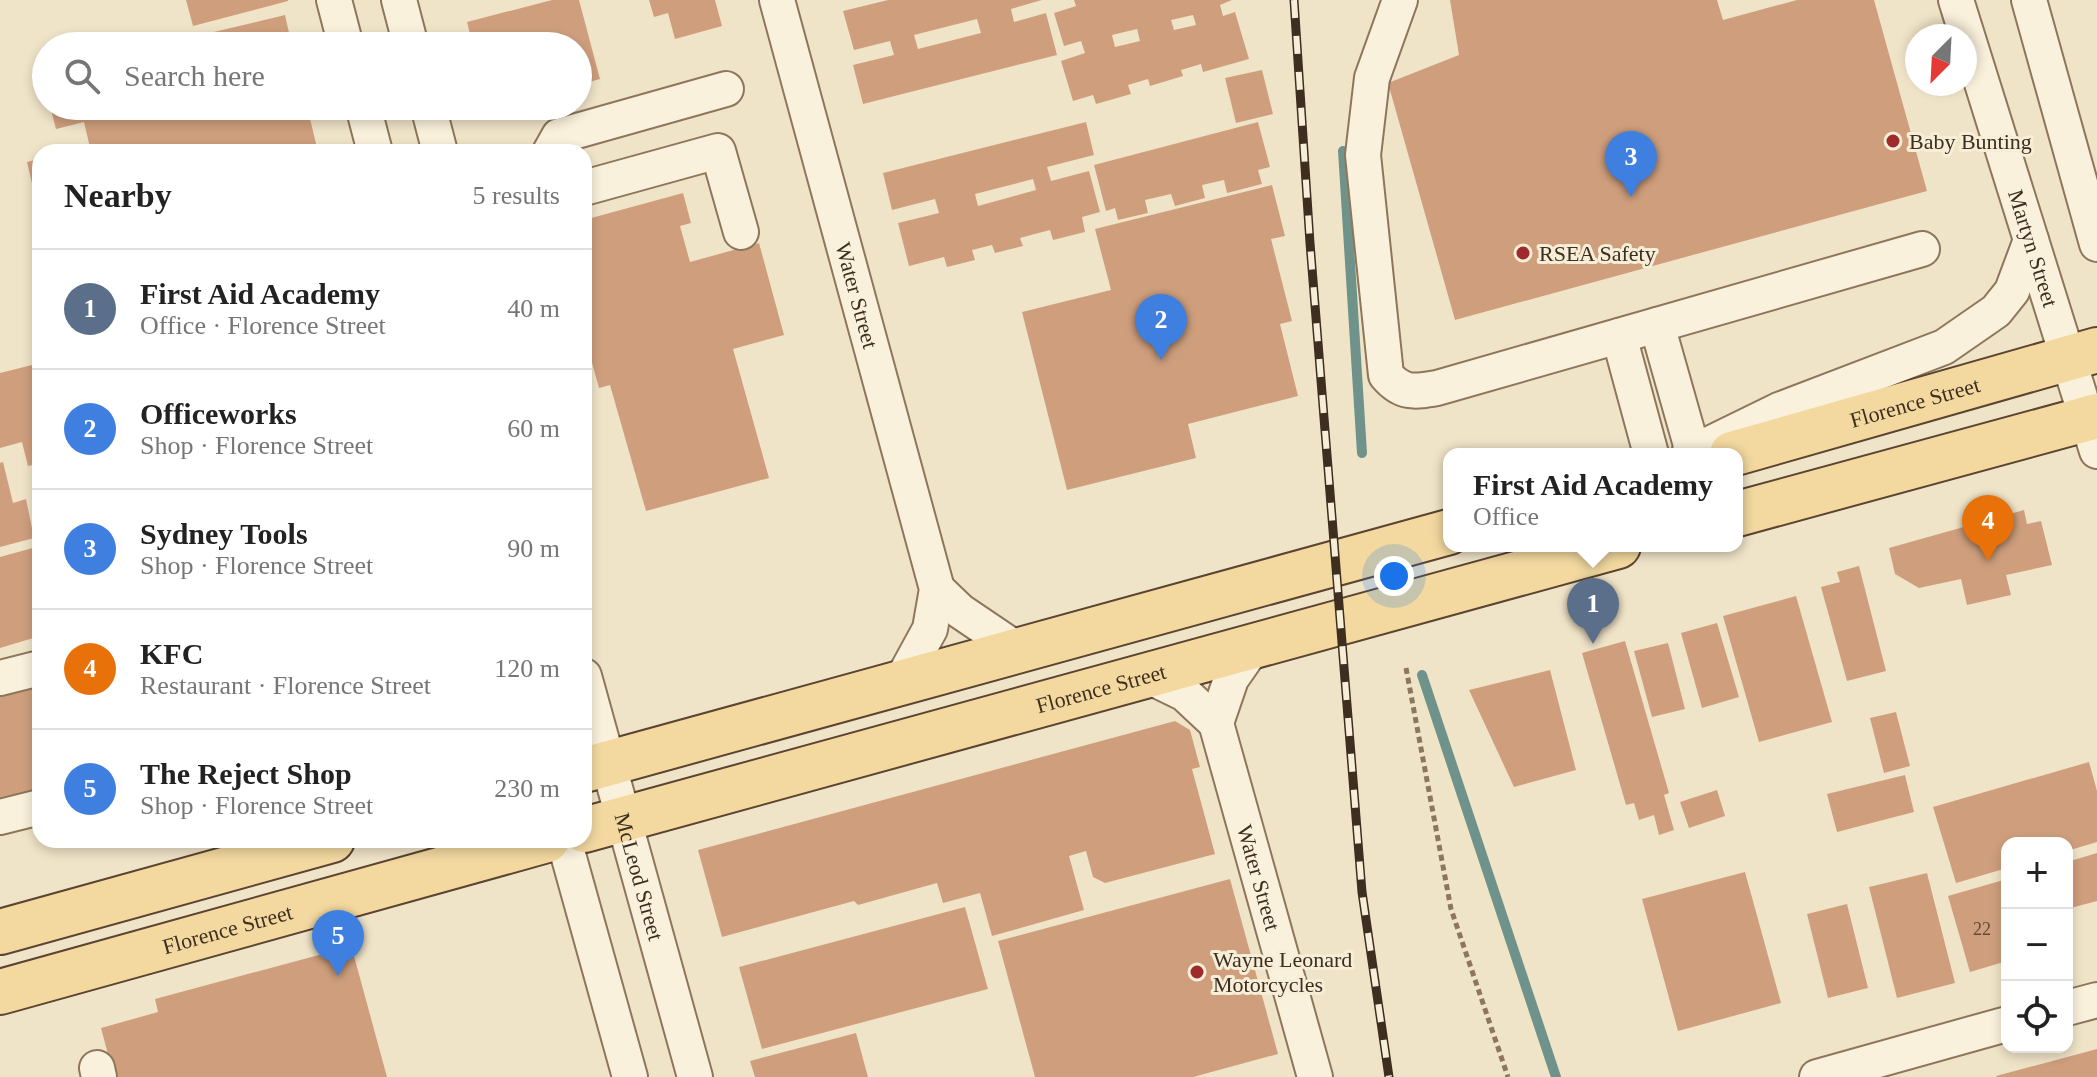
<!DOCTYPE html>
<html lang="en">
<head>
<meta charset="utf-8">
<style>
  :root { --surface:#fff; --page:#f6f6f6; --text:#222; --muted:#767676; --line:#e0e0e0; --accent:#db2777 }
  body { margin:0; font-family:Georgia,serif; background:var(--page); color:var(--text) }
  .controls { position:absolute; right:24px; bottom:24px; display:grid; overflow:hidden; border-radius:16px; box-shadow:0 4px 12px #0003 }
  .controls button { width:72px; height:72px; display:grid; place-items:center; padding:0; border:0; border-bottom:2px solid var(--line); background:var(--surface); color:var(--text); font:40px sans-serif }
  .compass { position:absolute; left:1905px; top:24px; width:72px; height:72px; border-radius:50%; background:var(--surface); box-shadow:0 4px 12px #0003; rotate:204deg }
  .you { position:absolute; left:1394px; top:576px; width:28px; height:28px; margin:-20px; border:6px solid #fff; border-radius:50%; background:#1a73e8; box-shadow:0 0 0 12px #1a73e833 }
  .badge { display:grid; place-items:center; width:52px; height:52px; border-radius:50%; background:var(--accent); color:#fff; font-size:26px; font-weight:700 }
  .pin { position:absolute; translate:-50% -66px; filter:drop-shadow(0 2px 4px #0008) }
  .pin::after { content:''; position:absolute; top:42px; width:28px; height:24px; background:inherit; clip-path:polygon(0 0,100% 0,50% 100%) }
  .popup { position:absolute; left:1443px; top:448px; width:300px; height:104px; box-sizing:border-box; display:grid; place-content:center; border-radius:16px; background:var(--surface); filter:drop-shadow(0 2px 6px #0005); font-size:26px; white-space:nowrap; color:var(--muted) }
  .popup b { font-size:30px; color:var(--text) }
  .popup::after { content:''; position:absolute; left:50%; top:100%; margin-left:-16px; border:16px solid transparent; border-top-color:var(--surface) }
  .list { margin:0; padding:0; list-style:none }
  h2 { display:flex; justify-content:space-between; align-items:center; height:104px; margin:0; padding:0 32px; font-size:34px }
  h2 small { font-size:26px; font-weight:400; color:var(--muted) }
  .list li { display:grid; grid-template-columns:52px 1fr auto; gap:24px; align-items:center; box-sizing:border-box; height:120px; padding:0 32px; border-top:2px solid var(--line) }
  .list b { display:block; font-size:30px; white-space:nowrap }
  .list p { margin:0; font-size:26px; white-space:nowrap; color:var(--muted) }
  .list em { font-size:26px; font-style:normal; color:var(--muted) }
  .icon { flex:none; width:44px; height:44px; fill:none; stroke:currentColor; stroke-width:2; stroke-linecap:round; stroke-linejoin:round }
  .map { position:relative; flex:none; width:2097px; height:1077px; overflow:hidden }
  .search { position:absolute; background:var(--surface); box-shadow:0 4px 12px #0003; left:32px; top:32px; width:560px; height:88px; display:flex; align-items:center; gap:20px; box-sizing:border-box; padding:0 28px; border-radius:44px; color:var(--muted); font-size:30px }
  .panel { position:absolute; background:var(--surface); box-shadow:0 4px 12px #0003; left:32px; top:144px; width:560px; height:704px; border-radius:24px }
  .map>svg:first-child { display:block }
</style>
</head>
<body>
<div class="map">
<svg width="2097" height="1077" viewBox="0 0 2097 1077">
  <rect width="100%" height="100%" fill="#f0e4c8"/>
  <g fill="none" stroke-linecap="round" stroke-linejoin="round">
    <g stroke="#6f938a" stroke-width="10">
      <polyline points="1343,151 1362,453"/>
      <polyline points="1422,675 1556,1077"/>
    </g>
  </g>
  <g fill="#cf9f7d" fill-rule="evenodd">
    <polygon points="186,0 288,0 288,1 193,26"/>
    <polygon points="552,0 579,0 600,79 578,85 578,46 473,46 467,22"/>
    <polygon points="649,0 715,0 722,26 675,39 668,13 654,17"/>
    <path d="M888,0h154l-31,9 3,13 32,-9 11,42 -194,49 -10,-39 41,-10 -4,-14 -36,9 -11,-39zM977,19l4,14 -63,16 -4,-14z"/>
    <path d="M1074,0h158l-12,5 3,11 12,-4 14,47 -46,13 -2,-8 -20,6 2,6 -33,10 -2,-7 -20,6 3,9 -35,10 -3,-9 -20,6 -12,-40 24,-8 -4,-12 -17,5 -10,-33 22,-7zM1193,15l3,10 -22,5 -3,-10zM1137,29l3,12 -25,6 -3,-12z"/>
    <polygon points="1450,0 1717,0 1723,20 1797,0 1874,0 1927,191 1455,320 1388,83 1459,55"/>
    <polygon points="285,15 292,46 159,46 159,45"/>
    <polygon points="1262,70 1273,114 1236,123 1225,78"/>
    <polygon points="50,106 307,106 318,152 91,152 84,122 56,129"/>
    <path d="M1086,122l8,33 -47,12 4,14 38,-10 11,41 -18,5 3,15 -32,8 -3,-10 -30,8 3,8 -28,7 -3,-8 -20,5 3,10 -28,7 -3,-10 -35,9 -11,-43 41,-10 -4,-14 -43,11 -9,-37zM1033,179l3,11 -58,16 -3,-12z"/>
    <polygon points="1258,122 1270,167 1258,170 1262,184 1227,193 1224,180 1202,185 1205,198 1175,206 1171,194 1145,200 1148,213 1118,220 1115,208 1106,211 1094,165"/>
    <polygon points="40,159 40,214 39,214 27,162"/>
    <polygon points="1272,185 1285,236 1271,239 1292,321 1280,324 1298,396 1188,424 1196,458 1067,490 1022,312 1111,290 1095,229"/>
    <polygon points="683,193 691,223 680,226 690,262 759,243 784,335 733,349 769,478 646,511 610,385 599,388 584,334 584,220"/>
    <polygon points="40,363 40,463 28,466 22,442 0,448 0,373"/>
    <polygon points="3,462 13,503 26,499 34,538 0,547 0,463"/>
    <polygon points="2024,510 2027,524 2041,521 2052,565 2006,575 2011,595 1967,605 1961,579 1919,588 1895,574 1889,548"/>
    <polygon points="40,546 40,636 0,648 0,557"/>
    <polygon points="1859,566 1886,671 1847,681 1821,587 1840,582 1837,572"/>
    <polygon points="1796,596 1832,722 1759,742 1723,616"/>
    <polygon points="1717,623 1739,697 1702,708 1681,633"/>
    <polygon points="1625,641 1669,793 1664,795 1674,830 1659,835 1654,815 1639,820 1634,803 1626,805 1582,653"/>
    <polygon points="1668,643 1685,709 1652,717 1634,651"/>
    <polygon points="1550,670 1576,770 1514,787 1469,690"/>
    <polygon points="40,685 40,800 0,801 0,696"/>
    <polygon points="1896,712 1910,766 1884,773 1870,718"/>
    <polygon points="1175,721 1190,730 1200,767 1192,769 1215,854 1105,883 1093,877 1086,851 1069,856 1084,910 992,936 980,893 943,903 937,883 858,905 854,901 722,937 698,850"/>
    <polygon points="2089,762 2097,791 2097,842 2067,851 2067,843 2007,843 2007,868 1956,883 1933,807"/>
    <polygon points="1905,775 1914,812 1837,832 1827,794"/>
    <polygon points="1717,790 1725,816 1689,828 1680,802"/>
    <polygon points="2097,853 2097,901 2067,909 2067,862"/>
    <polygon points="1745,872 1781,1003 1678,1031 1642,899"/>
    <polygon points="1927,873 1955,983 1897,998 1869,887"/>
    <polygon points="1230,879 1278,1054 1193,1077 1035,1077 998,941"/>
    <polygon points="2007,879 2007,961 1970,972 1948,896"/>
    <polygon points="1847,904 1868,988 1828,998 1807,914"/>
    <polygon points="965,907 988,989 762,1049 739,967"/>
    <polygon points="341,949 354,956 387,1077 114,1077 101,1028 158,1012 155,999"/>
    <polygon points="856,1033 868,1077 755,1077 750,1061"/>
    <polygon points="2097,1049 2097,1077 1996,1077 1996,1076"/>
  </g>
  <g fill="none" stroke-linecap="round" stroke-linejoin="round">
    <defs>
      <g id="minor">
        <polyline points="334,0 346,46"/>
        <polyline points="399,0 411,46"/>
        <path id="s1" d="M777,0l160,589 -7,40 -30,55"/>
        <path d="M1400,0l-28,78 -9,77 23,220c16,19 28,17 51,13l485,-139"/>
        <path id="s2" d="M1956,0l141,451"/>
        <polyline points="2029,0 2097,244"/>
        <polyline points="363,106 375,152"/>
        <polyline points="428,106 440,152"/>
        <polyline points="550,152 559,136 726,89"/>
        <polyline points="584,188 718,151 741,232"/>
        <polyline points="1657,325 1693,452"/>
        <polyline points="1619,336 1651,454"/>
        <polyline points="1689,454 1779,410 1944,347 1996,311 2012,291 2031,240"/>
        <polyline points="937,589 960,611 1019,651"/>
        <path id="s3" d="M584,676l111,401"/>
        <path id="s4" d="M1148,676l37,18 31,29 99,354"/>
        <polyline points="0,678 40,668"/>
        <polyline points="1216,723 1231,679 1254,646"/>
        <polyline points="0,817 40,807"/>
        <polyline points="564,840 630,1077"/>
        <polyline points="2067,1008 2097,1000"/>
        <polyline points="97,1068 99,1077"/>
        <polyline points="1817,1077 2007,1024"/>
      </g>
      <g id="major">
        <path id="s5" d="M1732,454l365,-104"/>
        <polyline points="1737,514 2097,416"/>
        <polyline points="584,770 1449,532"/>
        <path id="s6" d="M584,830l1034,-284"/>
        <polyline points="0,932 332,840"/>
        <path id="s7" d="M0,992l547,-152"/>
      </g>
    </defs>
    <use href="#minor" stroke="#8d765c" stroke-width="38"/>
    <use href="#major" stroke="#5b4430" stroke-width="48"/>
    <polyline stroke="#8d765c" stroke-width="5" stroke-dasharray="6 4" stroke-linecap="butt" points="1406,668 1451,909 1508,1077"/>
    <use href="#minor" stroke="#faf1dc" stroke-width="34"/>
    <use href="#major" stroke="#f3d9a0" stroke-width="44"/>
    <defs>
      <polyline id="rail" points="1294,0 1310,243 1362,892 1389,1077"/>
    </defs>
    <use href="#rail" stroke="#3d2e20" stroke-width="9"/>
    <use href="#rail" stroke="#f7eed8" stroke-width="6" stroke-dasharray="18" stroke-linecap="butt"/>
  </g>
  <g fill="#9e2a2b" stroke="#f7eed8" stroke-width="3">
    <circle cx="1893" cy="141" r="8"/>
    <circle cx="1523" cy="253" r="8"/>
    <circle cx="1197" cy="972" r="8"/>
  </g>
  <g text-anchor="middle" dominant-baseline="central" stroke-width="6" stroke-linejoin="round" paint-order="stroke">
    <g font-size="18" fill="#624a37">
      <text x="1982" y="929">22</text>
    </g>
    <g font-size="22" fill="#3d2e20" stroke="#f7eed8" text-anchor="start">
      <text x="1909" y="141">Baby Bunting</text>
      <text x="1539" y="253">RSEA Safety</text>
      <text x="1213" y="959">Wayne Leonard<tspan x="1213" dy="25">Motorcycles</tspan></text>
    </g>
    <g font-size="22" fill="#3d2e20" stroke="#f7eed8">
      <text stroke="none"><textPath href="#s2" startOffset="260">Martyn Street</textPath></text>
      <text stroke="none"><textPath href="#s1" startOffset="306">Water Street</textPath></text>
      <text stroke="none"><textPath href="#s5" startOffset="190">Florence Street</textPath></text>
      <text stroke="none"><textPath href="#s6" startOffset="536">Florence Street</textPath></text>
      <text stroke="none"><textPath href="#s3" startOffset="208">McLeod Street</textPath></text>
      <text stroke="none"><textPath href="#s4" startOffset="244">Water Street</textPath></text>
      <text stroke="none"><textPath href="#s7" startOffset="236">Florence Street</textPath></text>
    </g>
  </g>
</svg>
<div class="controls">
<button>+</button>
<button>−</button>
<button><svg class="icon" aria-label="locate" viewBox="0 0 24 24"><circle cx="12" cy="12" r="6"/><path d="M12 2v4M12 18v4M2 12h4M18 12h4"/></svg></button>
</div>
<svg class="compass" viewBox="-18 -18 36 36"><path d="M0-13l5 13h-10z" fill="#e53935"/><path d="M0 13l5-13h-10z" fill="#767676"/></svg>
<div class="you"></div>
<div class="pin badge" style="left:1593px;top:644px;background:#5c6f8a">1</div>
<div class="popup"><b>First Aid Academy</b>Office</div>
<div class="pin badge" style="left:1161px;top:360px;background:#3f7fe0">2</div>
<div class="pin badge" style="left:1631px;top:197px;background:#3f7fe0">3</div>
<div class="pin badge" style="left:1988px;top:561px;background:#e8710a">4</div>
<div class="pin badge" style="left:338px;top:976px;background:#3f7fe0">5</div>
<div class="search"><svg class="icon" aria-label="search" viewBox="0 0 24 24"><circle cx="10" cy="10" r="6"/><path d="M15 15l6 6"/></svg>Search here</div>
<section class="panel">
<h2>Nearby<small>5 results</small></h2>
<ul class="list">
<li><span class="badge" style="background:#5c6f8a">1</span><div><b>First Aid Academy</b><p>Office · Florence Street</p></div><em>40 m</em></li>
<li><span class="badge" style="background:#3f7fe0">2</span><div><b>Officeworks</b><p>Shop · Florence Street</p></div><em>60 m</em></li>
<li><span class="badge" style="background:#3f7fe0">3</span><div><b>Sydney Tools</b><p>Shop · Florence Street</p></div><em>90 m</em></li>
<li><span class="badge" style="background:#e8710a">4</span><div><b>KFC</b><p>Restaurant · Florence Street</p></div><em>120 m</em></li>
<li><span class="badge" style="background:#3f7fe0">5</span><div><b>The Reject Shop</b><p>Shop · Florence Street</p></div><em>230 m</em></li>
</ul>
</section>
</div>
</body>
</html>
